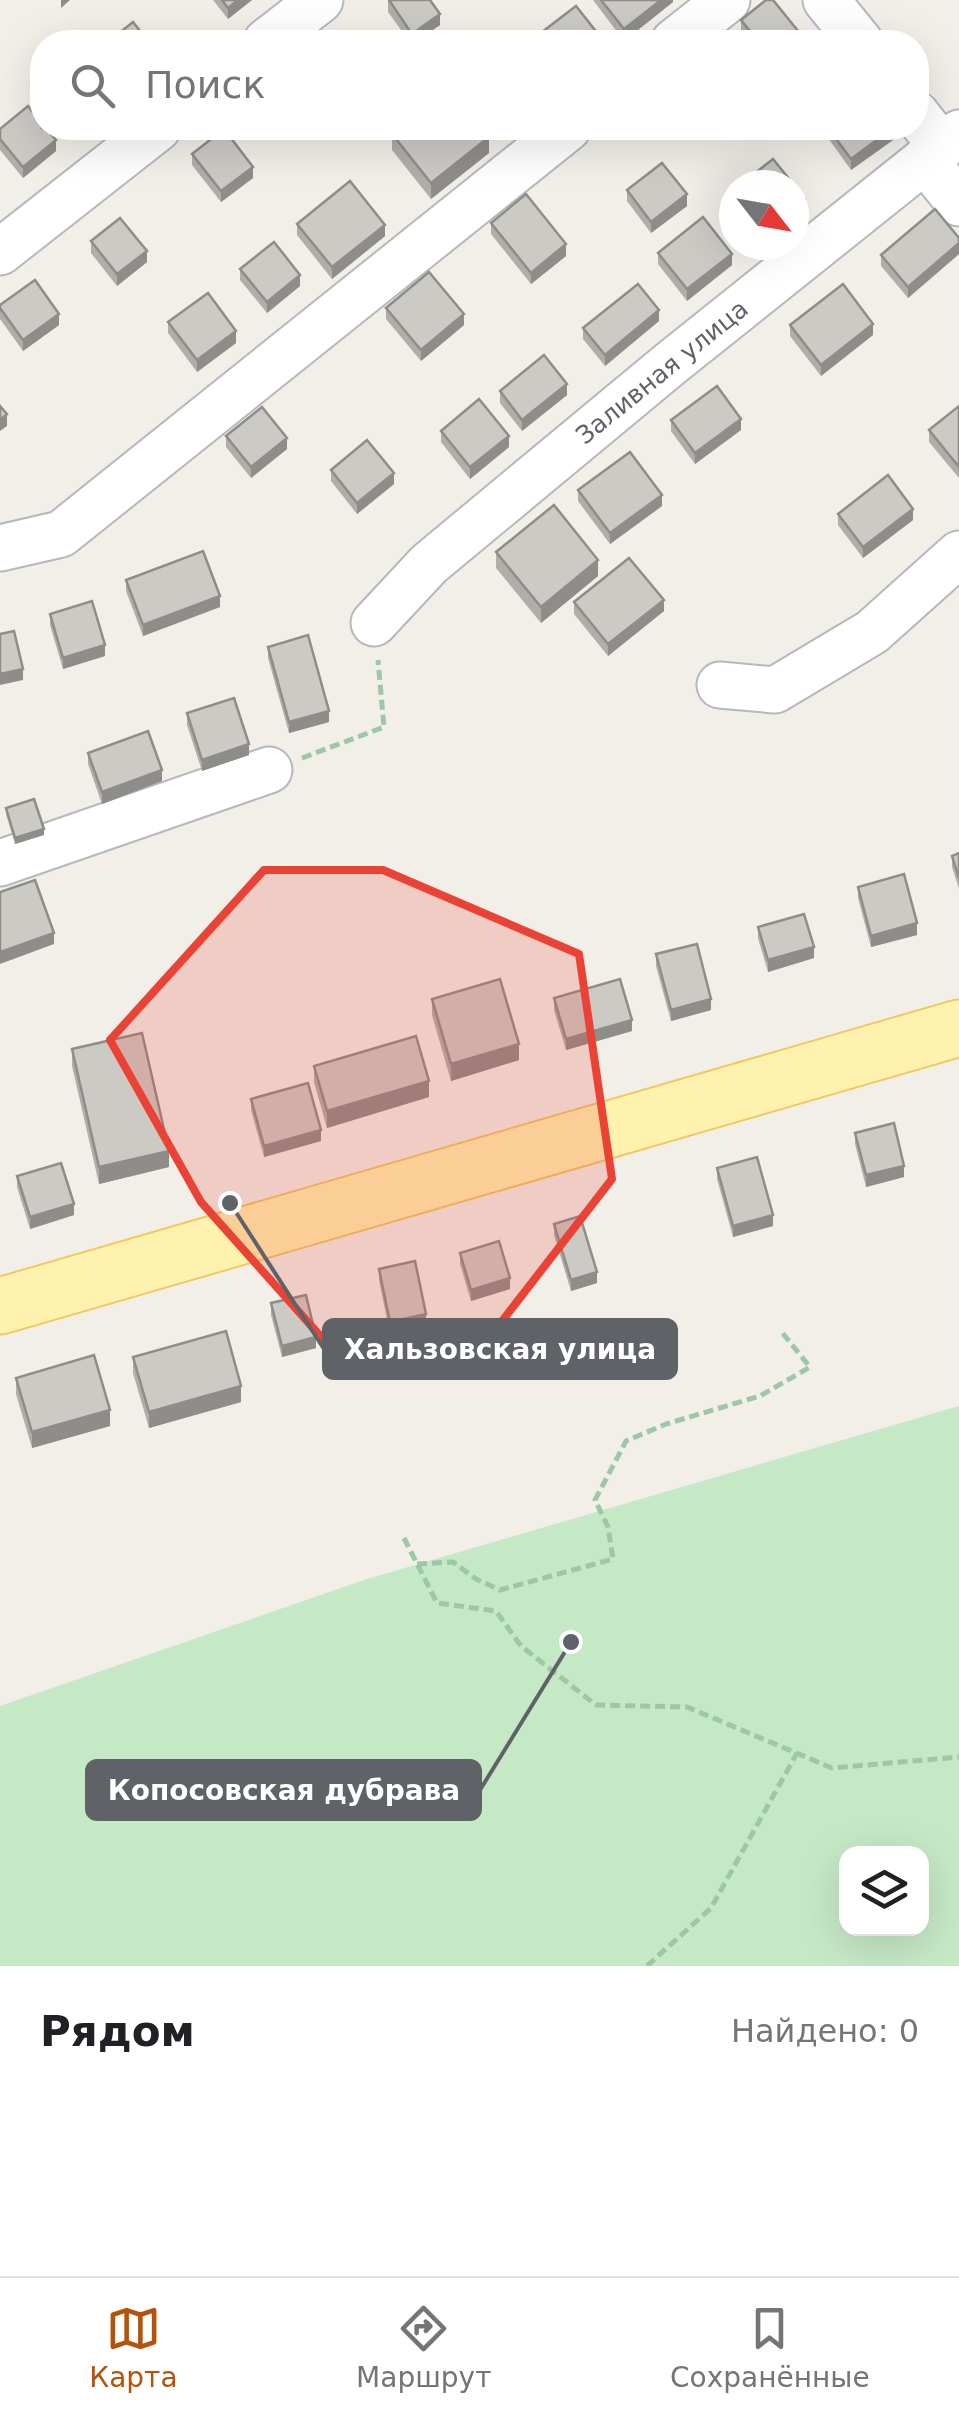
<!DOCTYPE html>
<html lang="ru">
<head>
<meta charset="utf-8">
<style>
  :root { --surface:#fff; --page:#f2f2f2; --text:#202124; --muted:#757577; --line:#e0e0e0; --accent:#b45309 }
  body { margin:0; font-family:"DejaVu Sans",sans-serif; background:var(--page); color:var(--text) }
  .controls { position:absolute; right:30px; bottom:30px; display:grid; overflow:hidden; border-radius:20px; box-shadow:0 10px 40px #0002 }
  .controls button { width:90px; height:90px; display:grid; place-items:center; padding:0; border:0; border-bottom:2px solid var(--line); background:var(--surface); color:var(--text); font:50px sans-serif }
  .compass { position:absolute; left:719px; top:170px; width:90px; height:90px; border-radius:50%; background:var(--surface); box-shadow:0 10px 40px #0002; rotate:121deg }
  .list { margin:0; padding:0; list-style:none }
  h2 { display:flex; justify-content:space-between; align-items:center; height:130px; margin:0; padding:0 40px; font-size:42px }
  h2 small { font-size:32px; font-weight:400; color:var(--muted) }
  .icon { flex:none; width:55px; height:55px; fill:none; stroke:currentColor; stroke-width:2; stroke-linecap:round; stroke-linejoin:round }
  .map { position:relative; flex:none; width:959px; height:1966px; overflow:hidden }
  .search { position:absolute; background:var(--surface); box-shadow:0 10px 40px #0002; left:30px; right:30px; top:30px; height:110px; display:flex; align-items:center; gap:25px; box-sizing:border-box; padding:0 35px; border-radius:40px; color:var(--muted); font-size:38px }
  .sheet { height:310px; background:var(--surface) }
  nav { display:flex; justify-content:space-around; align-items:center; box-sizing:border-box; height:140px; border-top:2px solid var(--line); background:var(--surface); font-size:28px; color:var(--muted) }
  nav a { display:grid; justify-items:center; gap:5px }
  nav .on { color:var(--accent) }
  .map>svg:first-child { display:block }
</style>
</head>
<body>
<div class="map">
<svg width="959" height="1966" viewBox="0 0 959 1966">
  <rect width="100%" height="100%" fill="#f1efe8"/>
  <path fill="#c5e8c5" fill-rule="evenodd" d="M959,1406v560h-959v-260l367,-127zM846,1854h76v74h-76z"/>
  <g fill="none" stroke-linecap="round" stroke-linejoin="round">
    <defs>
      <g id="minor">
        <polyline points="826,0 860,42"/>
        <polyline points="266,42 320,0"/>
        <polyline points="674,42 727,0"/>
        <polyline points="916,114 942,147"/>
        <polyline points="925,160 959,203"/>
        <polyline points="0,252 158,128"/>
        <polyline points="0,548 61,534 568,128"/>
        <polyline points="374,623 429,564 670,364 959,133"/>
        <polyline points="720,685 775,690 872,632 959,554"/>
        <polyline points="0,863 269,770"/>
      </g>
      <polyline id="major" points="0,1306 959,1028"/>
    </defs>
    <use href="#minor" stroke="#b5b8bc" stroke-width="49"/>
    <use href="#major" stroke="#f2c960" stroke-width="59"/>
    <g stroke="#9cc7a9" stroke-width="5" stroke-dasharray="10 5" stroke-linecap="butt">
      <polyline points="302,758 384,727 378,660"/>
      <polyline points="404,1538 437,1603 496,1611 521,1646 596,1705 687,1707 832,1768 959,1757"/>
      <polyline points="417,1564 453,1562 476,1579 500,1590 613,1559 608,1527 595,1500 626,1441 666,1424 760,1396 810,1367 780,1330"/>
      <polyline points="647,1966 711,1908 797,1753"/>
    </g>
    <use href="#minor" stroke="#fff" stroke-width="45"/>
    <use href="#major" stroke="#fff2af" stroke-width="55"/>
  </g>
  <g fill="#afaea9">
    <polygon points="213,0 252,0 228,19"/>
    <polygon points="593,0 673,0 673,2 624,41"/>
    <polygon points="388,1 440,25 415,42 410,42 388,12"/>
    <polygon points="741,20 807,42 750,42 741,31"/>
    <polygon points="828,128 893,140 851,170 828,138"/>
    <polygon points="0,129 56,151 23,178 0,150"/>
    <polygon points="392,134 489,153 431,199 392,150"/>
    <polygon points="192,154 253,178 221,202 192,165"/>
    <polygon points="627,190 687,206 651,233 627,201"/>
    <polygon points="734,190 734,215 727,207 727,196"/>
    <polygon points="491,223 566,256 531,284 491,234"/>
    <polygon points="297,224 385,236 332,279 297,235"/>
    <polygon points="959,238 959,254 908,298 881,266 881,255"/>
    <polygon points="91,241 147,262 117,286 91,253"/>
    <polygon points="658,253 732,265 687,301 658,264"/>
    <polygon points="240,269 300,286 267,313 240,280"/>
    <polygon points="0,305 59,325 23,351 0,319"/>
    <polygon points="386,308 464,325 421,361 386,319"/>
    <polygon points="659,321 605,366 583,339 583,328"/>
    <polygon points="168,322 236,343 197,372 168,333"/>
    <polygon points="790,325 873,335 821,376 790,336"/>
    <polygon points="500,391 567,395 522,431 500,403"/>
    <polygon points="959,406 959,478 929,442 929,430"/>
    <polygon points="671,420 741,430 695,464 671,431"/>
    <polygon points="441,431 509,447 470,479 441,442"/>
    <polygon points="226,436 287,449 251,478 226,447"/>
    <polygon points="331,470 394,484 357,514 331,481"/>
    <polygon points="578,490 662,506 610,544 578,501"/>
    <polygon points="838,514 913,520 863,558 838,525"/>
    <polygon points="496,552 598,576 541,623 496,568"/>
    <polygon points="126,580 220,607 143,636 126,591"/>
    <polygon points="574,602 664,611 608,656 574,614"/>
    <polygon points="50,614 105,656 63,669 50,625"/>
    <polygon points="268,647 329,722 289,733 268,658"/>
    <polygon points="187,713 249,755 202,771 187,725"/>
    <polygon points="88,753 162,781 102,804 88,764"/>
    <polygon points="6,808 44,835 15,844 6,814"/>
    <polygon points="959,853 959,889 952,867 952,856"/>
    <polygon points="858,887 917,935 871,947 858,898"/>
    <polygon points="758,927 814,958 768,972 758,938"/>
    <polygon points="656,954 711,1010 671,1021 656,966"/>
    <polygon points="554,998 632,1031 566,1050 554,1010"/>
    <polygon points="432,999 519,1060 451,1081 432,1015"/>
    <polygon points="72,1049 169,1167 99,1184 72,1066"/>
    <polygon points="314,1066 429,1097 327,1128 314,1082"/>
    <polygon points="251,1099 321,1141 264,1157 251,1110"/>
    <polygon points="855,1133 904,1177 866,1187 855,1144"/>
    <polygon points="717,1168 773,1226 733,1237 717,1179"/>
    <polygon points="17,1176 74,1215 30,1229 17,1187"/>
    <polygon points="554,1224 597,1283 571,1291 554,1235"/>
    <polygon points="460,1253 510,1289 471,1301 460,1264"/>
    <polygon points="379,1269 426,1326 390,1334 379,1280"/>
    <polygon points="271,1303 316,1348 282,1357 271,1315"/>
    <polygon points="133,1357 241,1402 149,1428 133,1373"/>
    <polygon points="16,1378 110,1426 32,1448 16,1394"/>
  </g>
  <g fill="#8f8d8a">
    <polygon points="61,0 70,0 61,8"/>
    <polygon points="238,0 252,0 228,19 228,8"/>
    <polygon points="661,0 673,0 673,2 624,41 624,29"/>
    <polygon points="440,14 440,25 415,42 412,42 412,34"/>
    <polygon points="893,128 893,140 851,170 851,159"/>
    <polygon points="489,137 489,153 431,199 431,183"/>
    <polygon points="56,140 56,151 23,178 23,167"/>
    <polygon points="253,167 253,178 221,202 221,191"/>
    <polygon points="687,194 687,206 651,233 651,222"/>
    <polygon points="805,199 805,210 794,219 794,208"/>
    <polygon points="385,225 385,236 332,279 332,267"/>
    <polygon points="959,243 959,254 908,298 908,287"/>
    <polygon points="566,244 566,256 531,284 531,273"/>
    <polygon points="147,251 147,262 117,286 117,274"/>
    <polygon points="732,254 732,265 687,301 687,289"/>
    <polygon points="300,275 300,286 267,313 267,302"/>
    <polygon points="659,310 659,321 605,366 605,355"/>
    <polygon points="59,314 59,325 23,351 23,340"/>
    <polygon points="464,314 464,325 421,361 421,350"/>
    <polygon points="873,324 873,335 821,376 821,365"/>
    <polygon points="236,331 236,343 197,372 197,360"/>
    <polygon points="567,384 567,395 522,431 522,420"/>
    <polygon points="7,414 7,426 0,431 0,420"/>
    <polygon points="741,419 741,430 695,464 695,453"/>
    <polygon points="509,436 509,447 470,479 470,467"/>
    <polygon points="287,438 287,449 251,478 251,467"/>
    <polygon points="394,473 394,484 357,514 357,503"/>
    <polygon points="662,495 662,506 610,544 610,533"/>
    <polygon points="913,509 913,520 863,558 863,547"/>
    <polygon points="598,560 598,576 541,623 541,607"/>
    <polygon points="220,596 220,607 143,636 143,625"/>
    <polygon points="664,600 664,611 608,656 608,644"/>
    <polygon points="105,645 105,656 63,669 63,658"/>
    <polygon points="23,669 23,680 0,685 0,674"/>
    <polygon points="329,711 329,722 289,733 289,722"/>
    <polygon points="249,744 249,755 202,771 202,760"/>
    <polygon points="162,770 162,781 102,804 102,792"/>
    <polygon points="44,829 44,835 15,844 15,838"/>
    <polygon points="917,923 917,935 871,947 871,936"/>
    <polygon points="54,933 54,944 0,964 0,952"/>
    <polygon points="814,947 814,958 768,972 768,960"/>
    <polygon points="711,999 711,1010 671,1021 671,1010"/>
    <polygon points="632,1020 632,1031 566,1050 566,1039"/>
    <polygon points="519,1044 519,1060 451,1081 451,1064"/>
    <polygon points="429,1081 429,1097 327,1128 327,1111"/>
    <polygon points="321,1130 321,1141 264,1157 264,1146"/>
    <polygon points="169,1151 169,1167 99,1184 99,1167"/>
    <polygon points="904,1166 904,1177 866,1187 866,1175"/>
    <polygon points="74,1204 74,1215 30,1229 30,1217"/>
    <polygon points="773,1215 773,1226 733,1237 733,1226"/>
    <polygon points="597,1272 597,1283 571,1291 571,1280"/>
    <polygon points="510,1278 510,1289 471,1301 471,1290"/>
    <polygon points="426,1314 426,1326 390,1334 390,1322"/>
    <polygon points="316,1337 316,1348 282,1357 282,1346"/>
    <polygon points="241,1386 241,1402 149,1428 149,1412"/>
    <polygon points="110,1410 110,1426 32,1448 32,1432"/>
  </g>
  <g fill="#cccac5" stroke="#8f8d8a" stroke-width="2.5">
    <polygon points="222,0 238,0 228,8"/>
    <polygon points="389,0 430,0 440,14 412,34"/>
    <polygon points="601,0 661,0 624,29"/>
    <polygon points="766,0 773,0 807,42 759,42 741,20"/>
    <polygon points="576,6 602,39 597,42 529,42"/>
    <polygon points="133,22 149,42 108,42"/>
    <polygon points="28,106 42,124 42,128 46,128 56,140 23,167 0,139 0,129"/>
    <polygon points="400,128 482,128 489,137 431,183 392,134"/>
    <polygon points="828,128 893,128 851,159"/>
    <polygon points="224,129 253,167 221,191 192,154"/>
    <polygon points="773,159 794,185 740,185"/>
    <polygon points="662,163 687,194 651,222 627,190"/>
    <polygon points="350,181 385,225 332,267 297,224"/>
    <polygon points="794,185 805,199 794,208"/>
    <polygon points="734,190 734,204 727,196"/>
    <polygon points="526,194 566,244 531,273 491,223"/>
    <polygon points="935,209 959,238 959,243 908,287 881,255"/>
    <polygon points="703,217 732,254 687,289 658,253"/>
    <polygon points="120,218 147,251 117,274 91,241"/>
    <polygon points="274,242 300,275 267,302 240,269"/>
    <polygon points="429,272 464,314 421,350 386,308"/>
    <polygon points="35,280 59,314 23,340 0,308 0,305"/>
    <polygon points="638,284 659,310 605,355 583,328"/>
    <polygon points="843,284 873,324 821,365 790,325"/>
    <polygon points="208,293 236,331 197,360 168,322"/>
    <polygon points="544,355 567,384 522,420 500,391"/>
    <polygon points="717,386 741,419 695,453 671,420"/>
    <polygon points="479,399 509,436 470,467 441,431"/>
    <polygon points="0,406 7,414 0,420"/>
    <polygon points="959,406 959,467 929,430"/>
    <polygon points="262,407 287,438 251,467 226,436"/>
    <polygon points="367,440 394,473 357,503 331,470"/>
    <polygon points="630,452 662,495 610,533 578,490"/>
    <polygon points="888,475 913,509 863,547 838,514"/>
    <polygon points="554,505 598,560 541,607 496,552"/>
    <polygon points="203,551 220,596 143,625 126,580"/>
    <polygon points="629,558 664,600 608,644 574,602"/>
    <polygon points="92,601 105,645 63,658 50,614"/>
    <polygon points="14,631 23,669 0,674 0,634"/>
    <polygon points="308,635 329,711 289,722 268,647"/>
    <polygon points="234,698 249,744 202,760 187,713"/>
    <polygon points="148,731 162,770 102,792 88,753"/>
    <polygon points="34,799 44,829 15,838 6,808"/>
    <polygon points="959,853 959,878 952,856"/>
    <polygon points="904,874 917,923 871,936 858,887"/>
    <polygon points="35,880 54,933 0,952 0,892"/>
    <polygon points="804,914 814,947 768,960 758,927"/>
    <polygon points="697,944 711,999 671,1010 656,954"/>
    <polygon points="500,979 519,1044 451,1064 432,999"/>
    <polygon points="620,979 632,1020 566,1039 554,998"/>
    <polygon points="142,1033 169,1151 99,1167 72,1049"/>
    <polygon points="416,1036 429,1081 327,1111 314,1066"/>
    <polygon points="308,1083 321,1130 264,1146 251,1099"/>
    <polygon points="894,1123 904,1166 866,1175 855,1133"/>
    <polygon points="757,1157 773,1215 733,1226 717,1168"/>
    <polygon points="61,1163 74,1204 30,1217 17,1176"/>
    <polygon points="580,1216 597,1272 571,1280 554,1224"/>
    <polygon points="499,1241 510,1278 471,1290 460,1253"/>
    <polygon points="415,1261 426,1314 390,1322 379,1269"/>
    <polygon points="306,1295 316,1337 282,1346 271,1303"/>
    <polygon points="226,1331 241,1386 149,1412 133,1357"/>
    <polygon points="94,1355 110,1410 32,1432 16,1378"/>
  </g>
  <path fill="#ea4335" fill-opacity="0.2" stroke="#ea4335" stroke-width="8" stroke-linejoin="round" d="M264,870h119l196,84 33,225 -130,168 -135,19 -146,-164 -91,-162z"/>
  <g text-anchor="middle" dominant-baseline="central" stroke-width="10" stroke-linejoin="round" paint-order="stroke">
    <g font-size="25" fill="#5f6368" stroke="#fff">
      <text transform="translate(662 372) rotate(-39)">Заливная улица</text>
    </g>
  </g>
  <path fill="none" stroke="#5f6368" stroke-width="4" d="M230 1203L324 1349M571 1642L480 1790"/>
  <g fill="#5f6368" stroke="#fff" stroke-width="4">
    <circle cx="230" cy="1203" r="10"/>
    <circle cx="571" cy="1642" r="10"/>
  </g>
  <g fill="#5f6368" stroke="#5f6368" stroke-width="4">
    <rect x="324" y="1320" width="352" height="58" rx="10"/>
    <rect x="87" y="1761" width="393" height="58" rx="10"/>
  </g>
  <g font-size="28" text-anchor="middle" font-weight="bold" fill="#fff">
    <text x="500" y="1359">Хальзовская улица</text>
    <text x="284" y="1800">Копосовская дубрава</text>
  </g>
</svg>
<div class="controls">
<button><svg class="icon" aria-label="layers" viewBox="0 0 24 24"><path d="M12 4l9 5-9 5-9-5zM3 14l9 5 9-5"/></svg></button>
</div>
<svg class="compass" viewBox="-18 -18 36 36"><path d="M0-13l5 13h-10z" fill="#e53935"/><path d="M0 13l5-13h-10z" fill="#757577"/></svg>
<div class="search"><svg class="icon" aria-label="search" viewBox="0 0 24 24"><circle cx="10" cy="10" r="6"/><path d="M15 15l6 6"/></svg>Поиск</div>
</div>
<section class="sheet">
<h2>Рядом<small>Найдено: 0</small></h2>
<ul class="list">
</ul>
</section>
<nav>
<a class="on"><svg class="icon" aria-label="map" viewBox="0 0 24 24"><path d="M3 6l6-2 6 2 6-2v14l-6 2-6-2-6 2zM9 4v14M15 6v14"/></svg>Карта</a>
<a><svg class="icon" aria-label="directions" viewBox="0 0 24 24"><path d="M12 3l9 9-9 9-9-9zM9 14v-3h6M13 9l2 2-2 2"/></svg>Маршрут</a>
<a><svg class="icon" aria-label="saved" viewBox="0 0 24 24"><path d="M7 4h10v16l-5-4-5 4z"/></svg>Сохранённые</a>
</nav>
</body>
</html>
